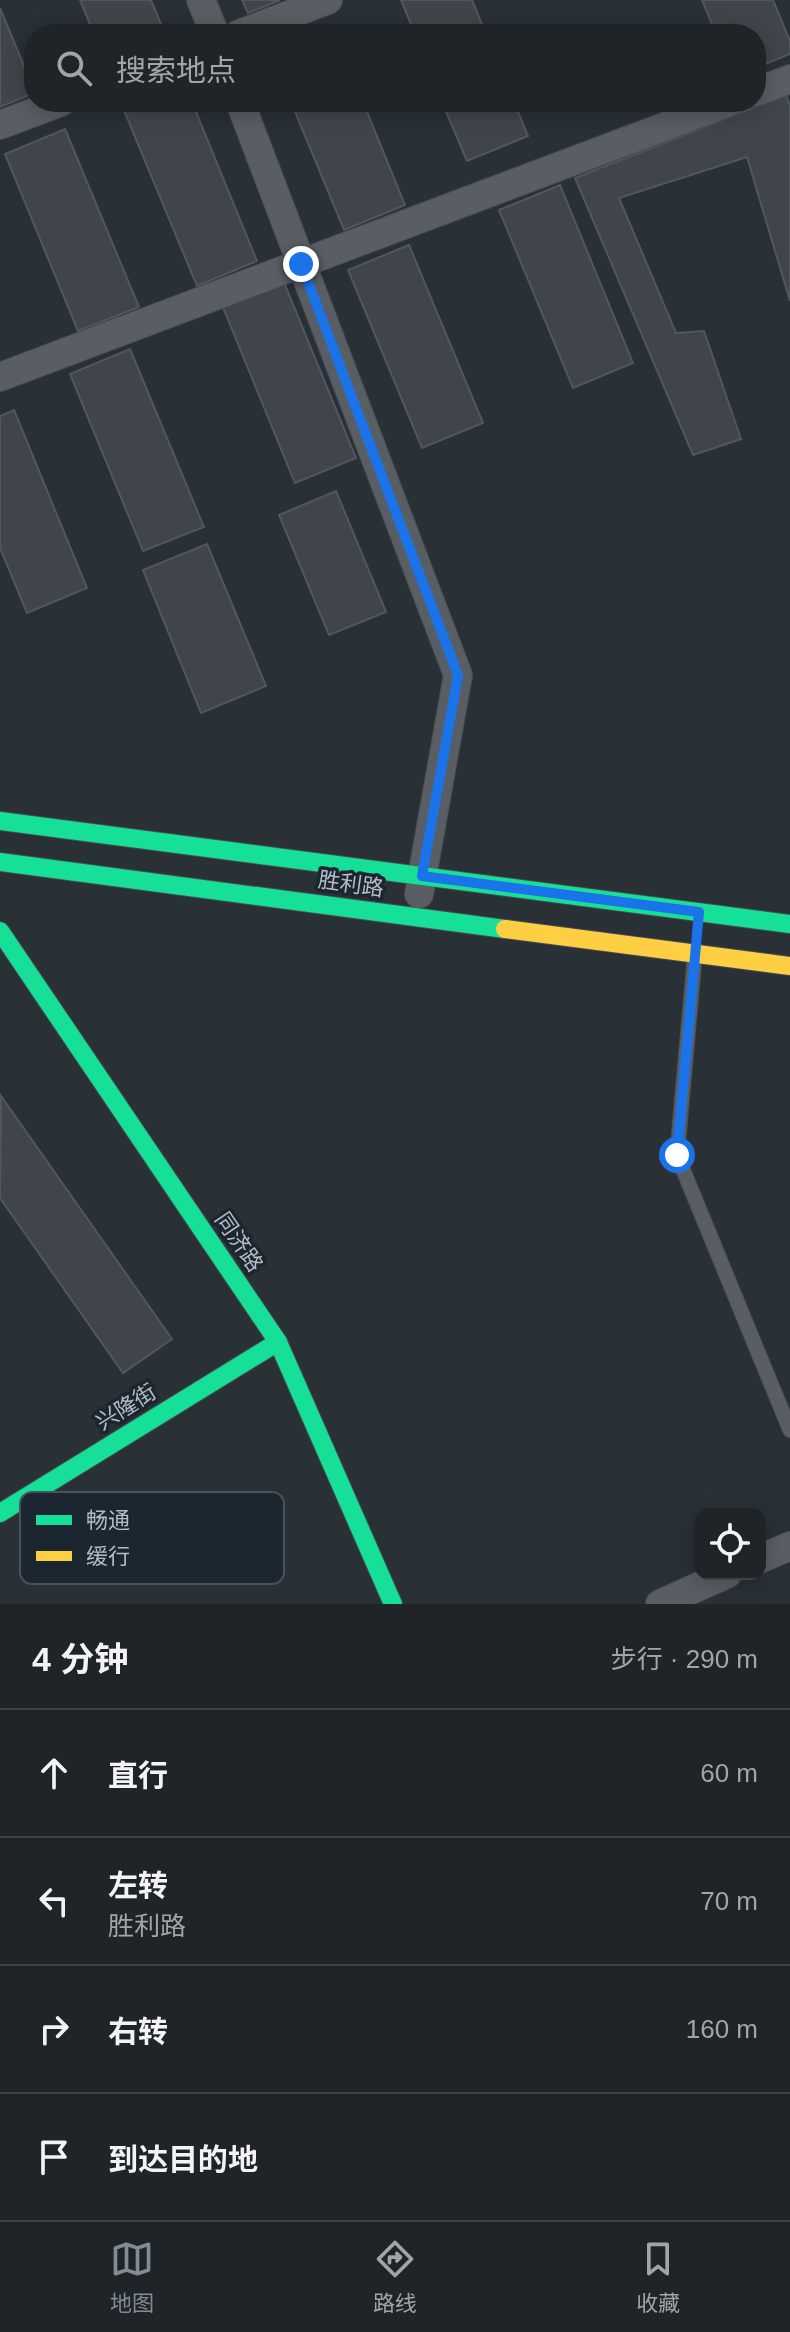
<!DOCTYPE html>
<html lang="zh">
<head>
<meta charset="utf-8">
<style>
  :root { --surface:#1f2428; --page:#272c30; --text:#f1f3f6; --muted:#a1a4a8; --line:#3c4145; --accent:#838b94 }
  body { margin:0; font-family:Arial,"Noto Sans SC",sans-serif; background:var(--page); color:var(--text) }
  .controls { position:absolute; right:24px; bottom:24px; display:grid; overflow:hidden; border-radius:16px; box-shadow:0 4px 20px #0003 }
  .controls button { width:72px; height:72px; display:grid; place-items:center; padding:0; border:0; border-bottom:2px solid var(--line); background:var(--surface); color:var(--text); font:40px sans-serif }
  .stop { position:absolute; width:24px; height:24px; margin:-18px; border:6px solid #1a73e8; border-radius:50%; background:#fff }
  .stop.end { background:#1a73e8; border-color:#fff; box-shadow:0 2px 8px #0008 }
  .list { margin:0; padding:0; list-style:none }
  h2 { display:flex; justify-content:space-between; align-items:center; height:104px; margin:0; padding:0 32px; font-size:34px }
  h2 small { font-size:26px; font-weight:400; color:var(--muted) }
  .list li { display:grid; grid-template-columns:52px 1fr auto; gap:24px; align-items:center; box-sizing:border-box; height:128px; padding:0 32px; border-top:2px solid var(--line) }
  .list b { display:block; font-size:30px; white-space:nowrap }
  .list p { margin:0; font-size:26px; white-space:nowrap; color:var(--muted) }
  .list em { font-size:26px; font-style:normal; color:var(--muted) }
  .icon { flex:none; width:44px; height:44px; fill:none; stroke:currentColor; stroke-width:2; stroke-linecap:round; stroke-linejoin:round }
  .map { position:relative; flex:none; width:790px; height:1604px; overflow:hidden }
  .search { position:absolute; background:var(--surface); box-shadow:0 4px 20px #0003; left:24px; right:24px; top:24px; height:88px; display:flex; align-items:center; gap:20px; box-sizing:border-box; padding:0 28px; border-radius:32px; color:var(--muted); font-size:30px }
  .sheet { height:616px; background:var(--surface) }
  nav { display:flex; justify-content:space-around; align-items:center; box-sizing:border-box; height:112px; border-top:2px solid var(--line); background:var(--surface); font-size:22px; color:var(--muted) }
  nav a { display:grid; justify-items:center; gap:4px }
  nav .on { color:var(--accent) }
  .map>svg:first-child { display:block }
</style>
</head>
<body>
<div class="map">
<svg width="790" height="1604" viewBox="0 0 790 1604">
  <rect width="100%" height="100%" fill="#293036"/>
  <g fill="#40454b" stroke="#51575d" stroke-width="2">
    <polygon points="80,0 151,0 165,34 94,34"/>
    <polygon points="242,0 280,0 248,13"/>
    <polygon points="401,0 472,0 486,34 415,34"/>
    <polygon points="702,0 773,0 790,41 790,54 756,68 756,34 716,34"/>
    <polygon points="0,8 34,90 34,93 0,107"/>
    <polygon points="786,95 790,106 790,301 747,157 619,198 676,333 704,331 741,439 693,455 575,178"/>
    <polygon points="138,102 192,102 257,261 197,286 123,108"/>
    <polygon points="291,102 363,102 405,205 344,230"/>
    <polygon points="442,102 514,102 528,136 467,161"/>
    <polygon points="65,129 139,307 78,331 5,154"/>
    <polygon points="560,185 633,363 573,388 499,210"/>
    <polygon points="409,245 483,423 422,448 348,270"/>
    <polygon points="283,280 356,458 295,483 222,305"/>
    <polygon points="130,349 204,527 143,551 70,374"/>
    <polygon points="14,410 87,588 27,613 0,548 0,416"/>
    <polygon points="336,491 386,612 329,635 279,515"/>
    <polygon points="207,544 266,686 201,713 143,570"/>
    <polygon points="1,1096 172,1339 123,1373 0,1198"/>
  </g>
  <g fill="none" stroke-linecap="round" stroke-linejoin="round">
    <defs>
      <polyline id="lane" points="695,954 677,1155 790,1430"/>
      <g id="street">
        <polyline points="201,0 215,34"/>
        <polyline points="239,34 328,0"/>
        <polyline points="756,92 790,79"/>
        <polyline points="240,102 458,675 419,894"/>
        <polyline points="0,125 61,102"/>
        <polyline points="0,377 730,102"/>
        <polyline points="760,1559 790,1546"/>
        <polyline points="660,1604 727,1574"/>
      </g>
      <g id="fast">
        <polyline points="0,821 790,924"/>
        <polyline points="0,862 505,929"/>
        <polyline points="0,931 278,1342 393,1604"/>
        <polyline points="0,1513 278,1342"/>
      </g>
      <polyline id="slow" points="505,929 790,966"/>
    </defs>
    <use href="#lane" stroke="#474c51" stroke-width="16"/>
    <use href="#street" stroke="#474c51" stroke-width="30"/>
    <use href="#fast" stroke="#474c51" stroke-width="20"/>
    <use href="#slow" stroke="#474c51" stroke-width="20"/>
    <use href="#lane" stroke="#595e64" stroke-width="14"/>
    <use href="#street" stroke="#595e64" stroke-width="28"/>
    <use href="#fast" stroke="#16e098" stroke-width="18"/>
    <use href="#slow" stroke="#ffcf43" stroke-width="18"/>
  </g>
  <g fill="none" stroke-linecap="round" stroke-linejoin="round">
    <polyline stroke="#1a73e8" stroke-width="10" points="301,264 458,675 422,876 699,912 677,1155"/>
  </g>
  <g text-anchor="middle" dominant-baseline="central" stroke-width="7" stroke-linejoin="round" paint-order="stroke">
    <g font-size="22" fill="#b3bcc7" stroke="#1c2631">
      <text transform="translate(351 884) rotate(8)">胜利路</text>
      <text transform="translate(239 1242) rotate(56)">同济路</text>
      <text transform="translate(126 1407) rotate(-32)">兴隆街</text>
    </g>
  </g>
  <rect x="20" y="1492" width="264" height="92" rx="12" fill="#1c2631" stroke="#49535e" stroke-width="2"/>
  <rect x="36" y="1515" width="36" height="10" fill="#16e098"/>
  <rect x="36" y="1551" width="36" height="10" fill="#ffcf43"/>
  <g font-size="22" fill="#b3bcc7">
    <text x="86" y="1528">畅通</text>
    <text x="86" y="1564">缓行</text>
  </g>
</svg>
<div class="controls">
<button><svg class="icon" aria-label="locate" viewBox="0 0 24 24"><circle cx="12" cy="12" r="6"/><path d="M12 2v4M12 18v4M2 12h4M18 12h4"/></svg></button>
</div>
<div class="stop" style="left:677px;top:1155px"></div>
<div class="stop end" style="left:301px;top:264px"></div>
<div class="search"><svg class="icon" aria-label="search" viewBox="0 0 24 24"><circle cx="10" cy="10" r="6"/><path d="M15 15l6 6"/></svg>搜索地点</div>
</div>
<section class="sheet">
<h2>4 分钟<small>步行 · 290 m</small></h2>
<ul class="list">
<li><svg class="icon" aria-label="ahead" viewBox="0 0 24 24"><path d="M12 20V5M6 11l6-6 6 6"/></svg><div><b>直行</b></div><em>60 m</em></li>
<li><svg class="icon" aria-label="left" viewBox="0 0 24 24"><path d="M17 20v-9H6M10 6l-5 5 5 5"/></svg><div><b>左转</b><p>胜利路</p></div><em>70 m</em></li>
<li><svg class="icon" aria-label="right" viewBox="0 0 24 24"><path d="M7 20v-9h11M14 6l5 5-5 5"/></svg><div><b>右转</b></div><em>160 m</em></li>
<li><svg class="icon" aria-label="arrive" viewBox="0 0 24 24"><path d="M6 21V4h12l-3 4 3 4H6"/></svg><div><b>到达目的地</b></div></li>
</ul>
</section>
<nav>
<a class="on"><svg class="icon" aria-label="map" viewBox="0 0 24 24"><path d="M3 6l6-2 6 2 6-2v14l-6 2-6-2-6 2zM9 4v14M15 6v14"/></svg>地图</a>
<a><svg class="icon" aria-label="directions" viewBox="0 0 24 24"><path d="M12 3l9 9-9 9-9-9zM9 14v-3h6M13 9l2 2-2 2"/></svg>路线</a>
<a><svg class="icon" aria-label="saved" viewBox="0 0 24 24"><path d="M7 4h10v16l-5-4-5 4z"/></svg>收藏</a>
</nav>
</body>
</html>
